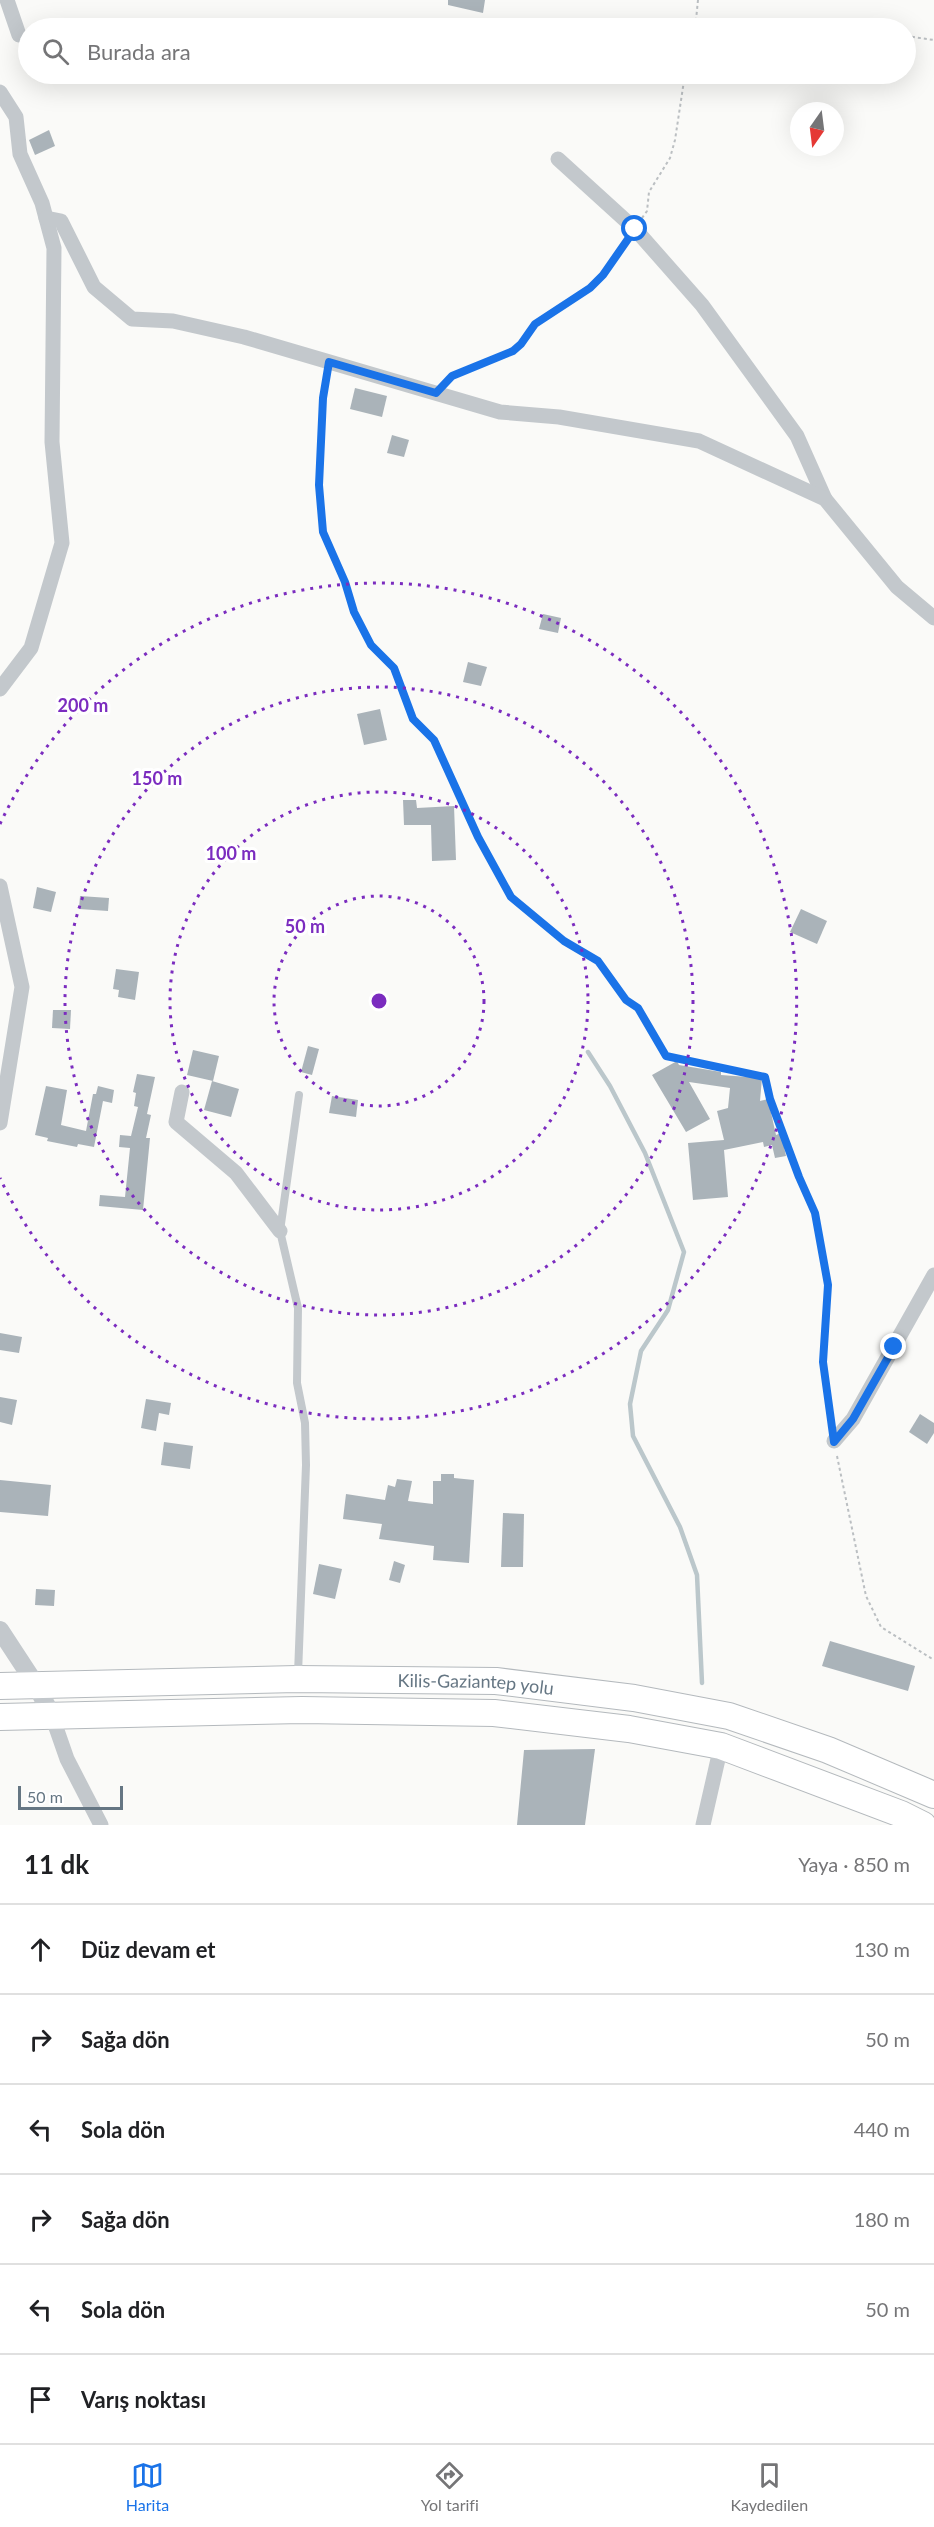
<!DOCTYPE html>
<html lang="tr">
<head>
<meta charset="utf-8">
<style>
  :root { --surface:#fff; --page:#f2f2f2; --text:#202124; --muted:#757577; --line:#e0e0e0; --accent:#1a73e8 }
  body { margin:0; font-family:Lato,sans-serif; background:var(--page); color:var(--text) }
  .compass { position:absolute; left:790px; top:102px; width:54px; height:54px; border-radius:50%; background:var(--surface); box-shadow:0 6px 24px #0002; rotate:194deg }
  .scale { position:absolute; left:18px; bottom:15px; width:105px; box-sizing:border-box; padding-left:6px; border:3px solid #657683; border-top:0; font-size:16px; line-height:21px; white-space:nowrap; color:#657683; -webkit-text-stroke:4px #fff; paint-order:stroke }
  .stop { position:absolute; width:18px; height:18px; margin:-14px; border:4px solid #1a73e8; border-radius:50%; background:#fff }
  .stop.end { background:#1a73e8; border-color:#fff; box-shadow:0 2px 6px #0008 }
  .list { margin:0; padding:0; list-style:none }
  h2 { display:flex; justify-content:space-between; align-items:center; height:78px; margin:0; padding:0 24px; font-size:26px }
  h2 small { font-size:20px; font-weight:400; color:var(--muted) }
  .list li { display:grid; grid-template-columns:39px 1fr auto; gap:18px; align-items:center; box-sizing:border-box; height:90px; padding:0 24px; border-top:2px solid var(--line) }
  .list b { display:block; font-size:22px; white-space:nowrap }
  .list em { font-size:20px; font-style:normal; color:var(--muted) }
  .icon { flex:none; width:33px; height:33px; fill:none; stroke:currentColor; stroke-width:2; stroke-linecap:round; stroke-linejoin:round }
  .map { position:relative; flex:none; width:934px; height:1825px; overflow:hidden }
  .search { position:absolute; background:var(--surface); box-shadow:0 6px 24px #0002; left:18px; right:18px; top:18px; height:66px; display:flex; align-items:center; gap:15px; box-sizing:border-box; padding:0 21px; border-radius:33px; color:var(--muted); font-size:22px }
  .sheet { height:618px; background:var(--surface) }
  nav { display:flex; justify-content:space-around; align-items:center; box-sizing:border-box; height:84px; border-top:2px solid var(--line); background:var(--surface); font-size:16px; color:var(--muted) }
  nav a { display:grid; justify-items:center; gap:3px }
  nav .on { color:var(--accent) }
  .map>svg:first-child { display:block }
</style>
</head>
<body>
<div class="map">
<svg width="934" height="1825" viewBox="0 0 934 1825">
  <rect width="100%" height="100%" fill="#fafaf8"/>
  <g fill="none" stroke-linecap="round" stroke-linejoin="round">
    <polyline stroke="#bbc7cb" stroke-width="4.5" points="588,1052 610,1086 645,1153 684,1252 668,1310 641,1351 630,1404 633,1436 680,1527 697,1575 702,1683"/>
  </g>
  <g fill="#aab3b9">
    <polygon points="448,0 485,0 483,13 448,5"/>
    <polygon points="49,130 55,146 35,155 29,140"/>
    <polygon points="355,388 387,396 382,417 350,409"/>
    <polygon points="392,435 409,440 404,457 387,453"/>
    <polygon points="543,614 561,618 558,633 539,629"/>
    <polygon points="468,662 487,667 481,686 463,682"/>
    <polygon points="380,709 387,740 364,745 357,714"/>
    <polygon points="403,800 416,800 417,808 454,806 456,860 432,861 431,825 404,825"/>
    <polygon points="37,887 56,892 51,912 33,908"/>
    <polygon points="80,896 109,898 108,911 79,909"/>
    <polygon points="801,909 827,921 817,944 790,932"/>
    <polygon points="116,969 139,972 135,1000 118,997 119,990 113,989"/>
    <polygon points="53,1010 71,1010 70,1029 52,1028"/>
    <polygon points="308,1046 319,1049 312,1075 301,1072"/>
    <polygon points="193,1050 219,1056 213,1081 187,1075"/>
    <polygon points="677,1061 679,1065 721,1072 721,1075 762,1078 760,1101 768,1099 776,1135 781,1133 786,1156 775,1158 772,1145 764,1147 763,1142 724,1150 728,1197 693,1200 688,1143 724,1140 717,1111 728,1108 730,1088 689,1082 710,1119 686,1132 652,1075"/>
    <polygon points="137,1074 155,1077 147,1114 151,1115 146,1138 150,1138 143,1210 99,1206 100,1195 125,1197 130,1148 119,1147 120,1135 131,1136 138,1107 134,1106 136,1093 133,1092"/>
    <polygon points="212,1081 239,1089 231,1117 204,1110"/>
    <polygon points="46,1086 67,1090 61,1125 86,1131 93,1094 96,1094 98,1086 114,1090 112,1103 103,1101 94,1147 78,1144 77,1147 47,1141 48,1138 35,1135"/>
    <polygon points="332,1096 358,1100 356,1117 329,1113"/>
    <polygon points="0,1333 22,1337 19,1353 0,1350"/>
    <polygon points="0,1397 17,1400 12,1425 0,1422"/>
    <polygon points="146,1399 171,1403 169,1415 159,1413 156,1431 141,1428"/>
    <polygon points="920,1414 934,1423 934,1433 927,1444 909,1432"/>
    <polygon points="164,1442 193,1446 190,1469 161,1465"/>
    <polygon points="441,1474 454,1474 454,1478 474,1480 469,1563 433,1560 434,1546 379,1539 382,1524 343,1519 346,1494 385,1500 388,1485 395,1487 397,1479 412,1481 408,1501 433,1504 433,1481 441,1481"/>
    <polygon points="0,1480 51,1485 48,1516 0,1512"/>
    <polygon points="503,1513 524,1514 523,1567 501,1567"/>
    <polygon points="394,1561 405,1565 400,1583 389,1580"/>
    <polygon points="319,1564 342,1569 335,1599 313,1594"/>
    <polygon points="36,1589 55,1590 54,1606 35,1605"/>
    <polygon points="830,1641 915,1666 908,1691 822,1666"/>
    <polygon points="595,1749 585,1825 517,1825 524,1750"/>
  </g>
  <g fill="none" stroke-linecap="round" stroke-linejoin="round">
    <defs>
      <g id="trunk">
        <path id="s1" d="M0,1686l297,-7 199,2 138,17 95,18 99,34 106,45"/>
        <polyline points="0,1717 302,1710 494,1713 629,1729 721,1746 901,1814 923,1825"/>
      </g>
    </defs>
    <use href="#trunk" stroke="#b4b9bd" stroke-width="28"/>
    <g stroke="#bbbfc2" stroke-width="2" stroke-dasharray="3 3" stroke-linecap="butt">
      <polyline points="698,0 696,20 741,28"/>
      <polyline points="694,28 696,20"/>
      <polyline points="906,36 934,40"/>
      <polyline points="642,218 647,211 649,192 670,158 675,140 685,74"/>
      <polyline points="327,376 323,398 319,485 323,532 345,582 355,612 371,645 394,668 413,719 434,740 478,837 511,897 564,941 598,961 626,1000 638,1008 666,1056 765,1077 770,1099 799,1177 815,1213 828,1285 823,1362 831,1421"/>
      <polyline points="448,380 452,376 513,351 535,324 590,288 603,275 627,240"/>
      <polyline points="837,1456 866,1596 881,1627 934,1660"/>
    </g>
    <polyline stroke="#c3c8cc" stroke-width="8" points="298,1674 306,1465 305,1423 297,1383 298,1308 280,1231 299,1095"/>
    <g stroke="#c3c8cc" stroke-width="15">
      <polyline points="7,0 19,35"/>
      <polyline points="0,92 16,117 20,154 42,203 54,248 52,442 62,543 31,648 0,689"/>
      <polyline points="558,159 635,229 702,305 797,436 825,499"/>
      <polyline points="46,218 61,221 94,287 132,319 173,321 244,337 500,412 559,417 699,441 825,499 897,587 934,618"/>
      <polyline points="0,886 22,987 0,1123"/>
      <polyline points="182,1092 176,1122 236,1173 280,1231"/>
      <polyline points="834,1441 853,1419 934,1275"/>
      <polyline points="52,1716 67,1759 101,1825"/>
      <polyline points="703,1825 721,1746"/>
    </g>
    <polyline stroke="#c3c8cc" stroke-width="18" points="0,1630 36,1685 52,1716"/>
    <use href="#trunk" stroke="#fff" stroke-width="26"/>
  </g>
  <g fill="none" stroke-linecap="round" stroke-linejoin="round">
    <polyline stroke="#1a73e8" stroke-width="8" points="635,229 603,275 590,288 535,324 521,344 513,351 452,376 436,393 329,362 323,398 319,485 323,532 345,582 354,612 371,645 394,668 413,719 434,740 478,837 511,897 564,941 598,961 626,1000 638,1008 666,1056 765,1077 770,1099 799,1177 815,1213 828,1285 823,1362 834,1442 853,1419 894,1347"/>
  </g>
  <g fill="none" stroke="#7b2cbf" stroke-width="3" stroke-dasharray="3 6">
    <circle cx="379" cy="1001" r="105"/>
    <circle cx="379" cy="1001" r="209"/>
    <circle cx="379" cy="1001" r="314"/>
    <path d="M0 824A418 418 0 1 1 0 1178"/>
  </g>
  <g text-anchor="middle" dominant-baseline="central" stroke-width="6" stroke-linejoin="round" paint-order="stroke">
    <g font-size="18" fill="#657683" stroke="#fff">
      <text stroke="none"><textPath href="#s1" startOffset="476">Kilis-Gaziantep yolu</textPath></text>
    </g>
  </g>
  <circle cx="379" cy="1001" r="9" fill="#7b2cbf" stroke="#fff" stroke-width="3"/>
  <g font-size="18" text-anchor="middle" font-weight="bold" fill="#7b2cbf" stroke="#fff" stroke-width="6" stroke-linejoin="round" paint-order="stroke">
    <text x="83" y="712">200 m</text>
    <text x="157" y="785">150 m</text>
    <text x="231" y="860">100 m</text>
    <text x="305" y="933">50 m</text>
  </g>
</svg>
<svg class="compass" viewBox="-18 -18 36 36"><path d="M0-13l5 13h-10z" fill="#e53935"/><path d="M0 13l5-13h-10z" fill="#757577"/></svg>
<div class="scale">50 m</div>
<div class="stop" style="left:635px;top:229px"></div>
<div class="stop end" style="left:894px;top:1347px"></div>
<div class="search"><svg class="icon" aria-label="search" viewBox="0 0 24 24"><circle cx="10" cy="10" r="6"/><path d="M15 15l6 6"/></svg>Burada ara</div>
</div>
<section class="sheet">
<h2>11 dk<small>Yaya · 850 m</small></h2>
<ul class="list">
<li><svg class="icon" aria-label="ahead" viewBox="0 0 24 24"><path d="M12 20V5M6 11l6-6 6 6"/></svg><div><b>Düz devam et</b></div><em>130 m</em></li>
<li><svg class="icon" aria-label="right" viewBox="0 0 24 24"><path d="M7 20v-9h11M14 6l5 5-5 5"/></svg><div><b>Sağa dön</b></div><em>50 m</em></li>
<li><svg class="icon" aria-label="left" viewBox="0 0 24 24"><path d="M17 20v-9H6M10 6l-5 5 5 5"/></svg><div><b>Sola dön</b></div><em>440 m</em></li>
<li><svg class="icon" aria-label="right" viewBox="0 0 24 24"><path d="M7 20v-9h11M14 6l5 5-5 5"/></svg><div><b>Sağa dön</b></div><em>180 m</em></li>
<li><svg class="icon" aria-label="left" viewBox="0 0 24 24"><path d="M17 20v-9H6M10 6l-5 5 5 5"/></svg><div><b>Sola dön</b></div><em>50 m</em></li>
<li><svg class="icon" aria-label="arrive" viewBox="0 0 24 24"><path d="M6 21V4h12l-3 4 3 4H6"/></svg><div><b>Varış noktası</b></div></li>
</ul>
</section>
<nav>
<a class="on"><svg class="icon" aria-label="map" viewBox="0 0 24 24"><path d="M3 6l6-2 6 2 6-2v14l-6 2-6-2-6 2zM9 4v14M15 6v14"/></svg>Harita</a>
<a><svg class="icon" aria-label="directions" viewBox="0 0 24 24"><path d="M12 3l9 9-9 9-9-9zM9 14v-3h6M13 9l2 2-2 2"/></svg>Yol tarifi</a>
<a><svg class="icon" aria-label="saved" viewBox="0 0 24 24"><path d="M7 4h10v16l-5-4-5 4z"/></svg>Kaydedilen</a>
</nav>
</body>
</html>
